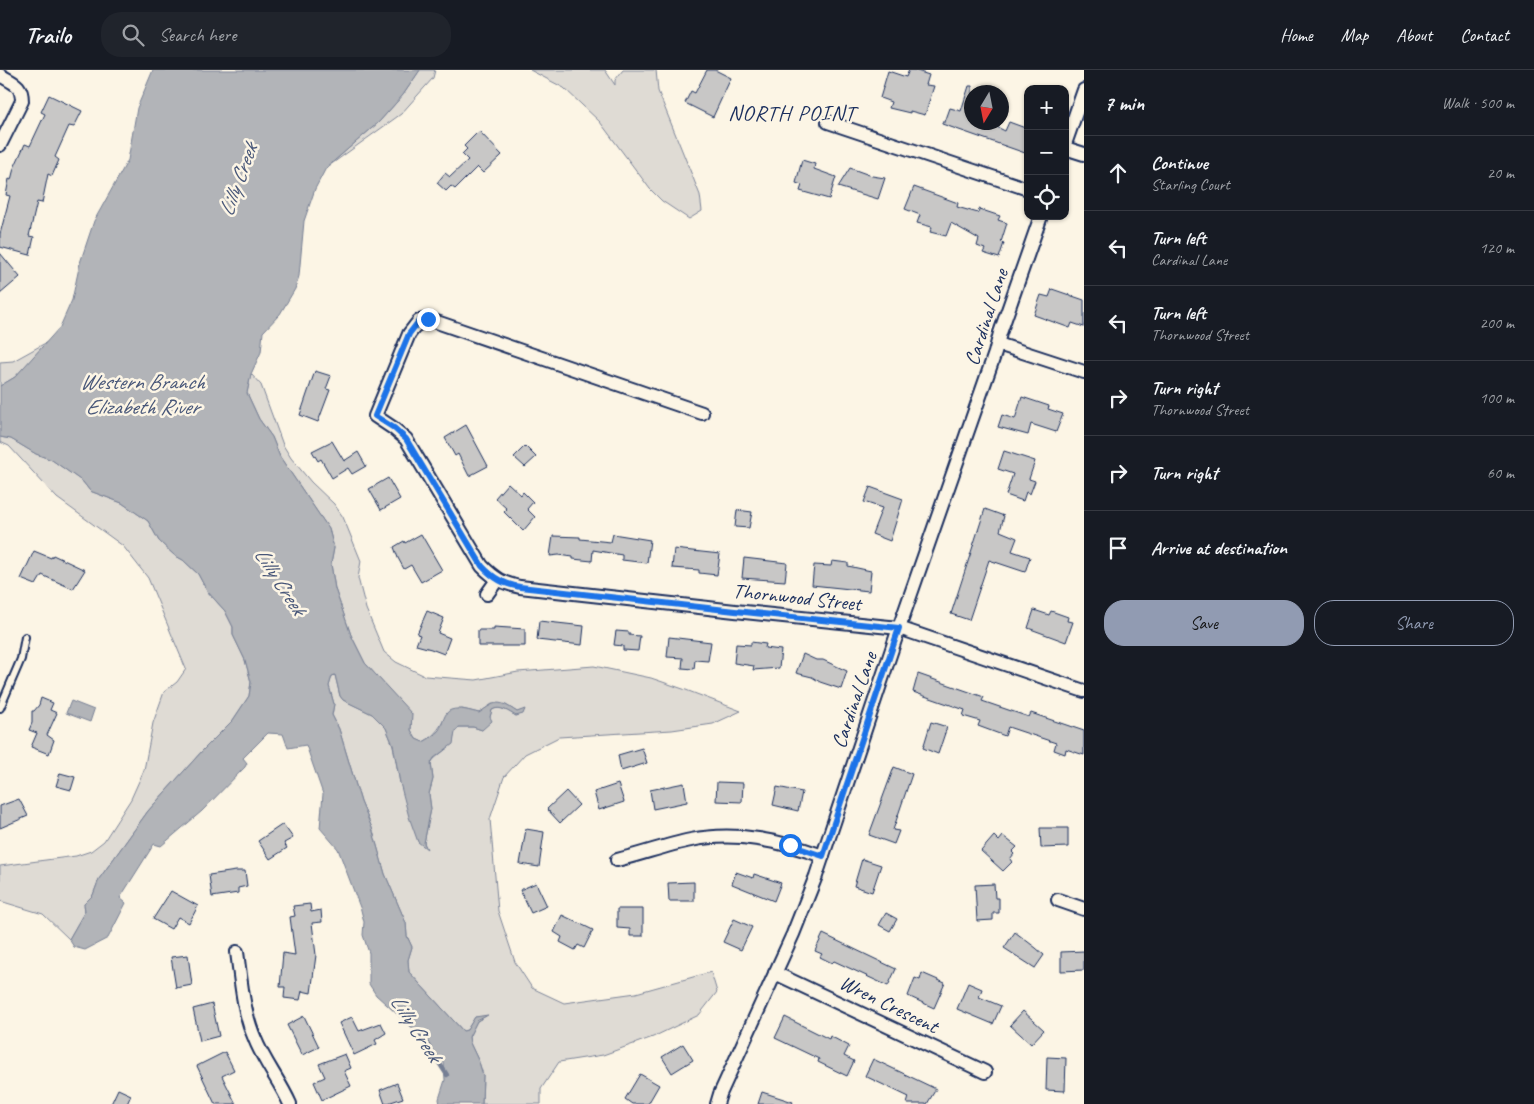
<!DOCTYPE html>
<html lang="en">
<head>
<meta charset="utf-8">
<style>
  :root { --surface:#171b24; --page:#20242c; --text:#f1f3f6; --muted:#9ea1a6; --line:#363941; --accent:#919bb2 }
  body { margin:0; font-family:Caveat,sans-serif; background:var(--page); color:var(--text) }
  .controls { position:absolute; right:15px; top:15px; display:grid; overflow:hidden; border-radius:10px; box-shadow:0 1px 4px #0004 }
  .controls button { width:45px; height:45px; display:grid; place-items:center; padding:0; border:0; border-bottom:1px solid var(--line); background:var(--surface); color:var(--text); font:25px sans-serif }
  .compass { position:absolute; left:964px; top:15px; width:45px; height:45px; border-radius:50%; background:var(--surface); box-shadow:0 1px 4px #0004; rotate:190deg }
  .stop { position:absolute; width:15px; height:15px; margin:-11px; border:4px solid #1a73e8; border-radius:50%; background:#fff }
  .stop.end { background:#1a73e8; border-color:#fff; box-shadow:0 1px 5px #0008 }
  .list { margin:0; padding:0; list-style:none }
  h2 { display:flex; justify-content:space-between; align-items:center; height:65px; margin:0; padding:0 20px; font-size:21px }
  h2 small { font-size:16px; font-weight:400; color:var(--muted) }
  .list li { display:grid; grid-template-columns:32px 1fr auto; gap:15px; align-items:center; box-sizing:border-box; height:75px; padding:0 20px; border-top:1px solid var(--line) }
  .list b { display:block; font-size:19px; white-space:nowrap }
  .list p { margin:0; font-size:16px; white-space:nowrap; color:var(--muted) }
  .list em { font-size:16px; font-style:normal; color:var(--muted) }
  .actions { display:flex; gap:10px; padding:15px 20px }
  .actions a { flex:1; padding:11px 0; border:1px solid var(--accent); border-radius:20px; text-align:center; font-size:18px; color:var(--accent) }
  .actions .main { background:var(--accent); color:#111 }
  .icon { flex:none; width:28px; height:28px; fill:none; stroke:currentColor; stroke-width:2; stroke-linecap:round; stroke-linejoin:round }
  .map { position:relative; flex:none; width:1084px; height:1034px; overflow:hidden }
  header { display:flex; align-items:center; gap:30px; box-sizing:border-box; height:70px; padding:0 25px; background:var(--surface); border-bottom:1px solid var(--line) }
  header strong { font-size:24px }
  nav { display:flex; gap:28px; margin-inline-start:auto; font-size:18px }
  .search { width:350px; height:45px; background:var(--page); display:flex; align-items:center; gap:12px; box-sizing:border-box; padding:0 18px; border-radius:20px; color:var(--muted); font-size:19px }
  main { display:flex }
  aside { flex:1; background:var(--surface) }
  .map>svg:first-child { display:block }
</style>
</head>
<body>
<header>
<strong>Trailo</strong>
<div class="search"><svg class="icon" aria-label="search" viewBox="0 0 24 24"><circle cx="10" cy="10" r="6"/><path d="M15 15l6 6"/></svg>Search here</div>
<nav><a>Home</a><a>Map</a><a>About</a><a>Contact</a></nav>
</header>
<main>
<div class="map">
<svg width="1084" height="1034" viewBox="0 0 1084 1034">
  <rect width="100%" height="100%" fill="#fcf5e5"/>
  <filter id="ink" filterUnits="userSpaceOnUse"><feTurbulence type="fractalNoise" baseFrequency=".02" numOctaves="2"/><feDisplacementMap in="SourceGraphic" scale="10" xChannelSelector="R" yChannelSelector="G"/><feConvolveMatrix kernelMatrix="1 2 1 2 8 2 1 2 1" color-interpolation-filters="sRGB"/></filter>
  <g filter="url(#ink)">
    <g fill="#dfdbd4" stroke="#7d8599">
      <polygon points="420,0 435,0 433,8 401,44 326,98 379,52 403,25"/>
      <polygon points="530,0 605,0 615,15 615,10 623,0 656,0 658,21 700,125 702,141 689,149 662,131 650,119 600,52 564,18"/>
      <polygon points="49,271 15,307 0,316 0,292 13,291"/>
      <path d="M251,304l10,11 22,60 8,13 20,24 23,22 9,13 18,44 -3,17 8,31 18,43 12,10 29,14 51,4 42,-8 76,-6 57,12 35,12 55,21 -28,13 -41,6 -113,7 -34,17 -21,23 -14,42 8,92 17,51 17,26 32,15 72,-10 75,-21 6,20 -18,23 -46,22 -50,18 -44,7 -18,27v15h-59l1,-29 -4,-13 -9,-19 -1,-6 8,-16 9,-5 -11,1 -8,13 -4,1 -54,-59 -1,-12 4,-13 -5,-11 -1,-13 -21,-49 -13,-46 -11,-26 -22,-73 -7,-14 2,-11 -5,-18 3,-10 3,-1 5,21 3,4 29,14 14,14 7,17 7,38 26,65 -2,-5 7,-34 -2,-15 4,-15 -2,-16 3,-4 18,-15 3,-12 4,-5h14l9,3 8,-13 2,-7c8,-5 17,2 24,6l9,-6 -8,2 -11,-7 -14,-1 -13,9 -17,-4 -15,4c-6,13 -11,22 -24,29l-7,-3 -5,-9v-16l-46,-51 -14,-28 -16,-46 -4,-25 3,-16 -5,-19 -49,-72 -8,-20 -13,-18 -12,-26z"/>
      <polygon points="0,367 11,369 36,384 52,390 83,412 90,421 122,433 148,451 159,471 174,485 183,490 198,504 207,521 225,541 233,557 233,565 245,590 251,612 249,626 233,650 203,680 148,741 99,809 93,825 84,834 85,841 69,869 43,844 0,831 0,796 76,786 91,781 104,771 131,729 144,700 153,653 164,622 177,612 186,599 148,508 123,476 57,428 9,376 0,372"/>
    </g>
    <g fill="#b2b4b8" stroke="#767f94">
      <path d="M153,0h267l-17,25 -24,27 -53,46 -11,21 -11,32 -5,55 -4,13 -15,25 -17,18 -2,20 -10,22 -4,19 12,26 13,18 8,20 49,72 5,19 -3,16 4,25 16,46 14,28 47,51 -1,16 5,9 7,3c6,-3 12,-7 16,-12 4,-6 5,-18 12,-20 9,-3 19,1 28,3 17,-12 19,-14 38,-1l8,-3 -2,5 -7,2c-7,-4 -16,-11 -24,-6l-2,7 2,4 -10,9 -9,-3h-14l-4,5 -2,12 -19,14 -3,5 2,16 -4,15 2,15 -7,34 3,6 -9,-7 -9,-25 -9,-34 -7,-38 -7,-17 -14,-14 -29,-14 -3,-4 -5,-21 -3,1 -3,10 5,18 -2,11 7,14 22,73 11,26 13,46 21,49 1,13 5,11 -4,13 1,12 54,59 4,-1 8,-13 13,-2 -11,6 -8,16 1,6 9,19 4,13 -1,29h-42l-1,-5 6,-19 -1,-17 -26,-30 -42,-38 -7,-11v-31l-6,-18 1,-13 -3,-12 -23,-61 -18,-21 3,-34 -17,-49 -18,3 -5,-14 -15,-1 -25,25 4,5 -2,4 -43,44 -41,35 -7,-2 -34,54 6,5 -18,35 -23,12 -11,-3 -5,-8 16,-28 -1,-7 9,-9 6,-16 49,-68 55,-61 30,-30 16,-24 2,-14 -6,-22 -12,-25v-8l-8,-16 -18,-20 -9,-17 -15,-14 -9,-5 -15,-14 -11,-20 -26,-18 -32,-12 -7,-9 -31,-22 -16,-6 -25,-15 -11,-2v-51l15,-9 45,-50 12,-27 8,-37 14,-42 34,-61 9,-52z"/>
      <polygon points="71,631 94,640 90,652 66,643"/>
    </g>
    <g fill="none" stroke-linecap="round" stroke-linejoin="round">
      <polyline stroke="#767f94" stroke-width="4.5" points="421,965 447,1005"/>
    </g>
    <g fill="#c8c7c6" stroke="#1b2f5e">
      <polygon points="707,0 715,0 731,8 713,47 685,33 691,21 695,23"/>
      <polygon points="909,0 914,0 929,5 926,15 934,16 925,45 910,41 910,43 889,38 891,32 880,28 888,1 906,7"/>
      <polygon points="969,16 972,16 972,52 987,52 1005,61 1009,52 1028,59 1028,76 1025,83 942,54 942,52 945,52 950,38 961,41"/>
      <polygon points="49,25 82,41 74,57 69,56 55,87 59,90 52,106 48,104 42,133 37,132 29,166 34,167 30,185 0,177 0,164 10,126 6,125 9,109 11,110 14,98 25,74 30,76 45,44 41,42"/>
      <polygon points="479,61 502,85 483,103 477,97 455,119 451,116 446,121 437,113 445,103 450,107 468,90 462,84 467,79 464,76"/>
      <polygon points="802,90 815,94 814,99 836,107 829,129 800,121 802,115 796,113"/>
      <polygon points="850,98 872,106 885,108 878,129 838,117"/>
      <polygon points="914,117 958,133 957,137 978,143 979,139 1000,146 998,150 1007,153 1001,172 1004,173 999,188 983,183 985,179 977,176 979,169 951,153 946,166 930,162 932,157 917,153 920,145 905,139"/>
      <polygon points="0,183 20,207 0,224"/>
      <polygon points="1052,219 1084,230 1084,257 1072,253 1070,258 1034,245 1041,225 1049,227"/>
      <polygon points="315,301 331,306 326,319 330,320 318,352 300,345"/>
      <polygon points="1022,327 1049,336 1048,339 1063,344 1056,362 1031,354 1028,365 998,357 1002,345 1015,349"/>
      <polygon points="466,355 488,396 469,406 458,384 455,386 445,368"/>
      <polygon points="332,371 344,391 358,382 366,396 352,404 348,398 332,408 321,389 318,391 312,381"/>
      <polygon points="525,376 536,387 525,397 514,387"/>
      <polygon points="1004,381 1035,391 1029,409 1035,411 1030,424 1026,422 1023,431 1006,425 1013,404 998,399"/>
      <polygon points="388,408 400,429 381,440 369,419"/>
      <polygon points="508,413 521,425 523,422 533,432 527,439 535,447 523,461 504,442 507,439 495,428"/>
      <polygon points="870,417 903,429 890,471 872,464 882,438 864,432"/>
      <polygon points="985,439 1004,446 1000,461 1017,468 1012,481 1030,487 1025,502 989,490 969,550 951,544"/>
      <polygon points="737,440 752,442 749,458 735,457"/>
      <polygon points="421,464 442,500 421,512 411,495 404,499 398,488 394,477 404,471 405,473"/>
      <polygon points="613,464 650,470 647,493 622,490 622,485 593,480 592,491 573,489 573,487 559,485 550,486 553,466 580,467 580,469 611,472"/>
      <polygon points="674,479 720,484 717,505 699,503 699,500 672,498"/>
      <polygon points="34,481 51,488 53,485 85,500 73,519 42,505 36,515 21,509"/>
      <polygon points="744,488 787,493 785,511 742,508"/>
      <polygon points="832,491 848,493 848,496 871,501 869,521 812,515 814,495 831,496"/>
      <polygon points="1034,540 1049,545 1051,541 1068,547 1067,551 1073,552 1066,572 1028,558"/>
      <polygon points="427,541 444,548 438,563 450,568 444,584 431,579 416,575 420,565 417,564"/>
      <polygon points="539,551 584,556 582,575 537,570"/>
      <polygon points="494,557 525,559 525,576 478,576 478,560 494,560"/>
      <polygon points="616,561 629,562 629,565 640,566 638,581 623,580 623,576 614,575"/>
      <polygon points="669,567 711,572 708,591 695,590 694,599 682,598 683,588 667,587"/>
      <polygon points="751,572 766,574 765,578 781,580 779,598 753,600 754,596 734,593 736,574 751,575"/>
      <polygon points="803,584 816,590 823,590 847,601 841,619 820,612 812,607 796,603"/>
      <polygon points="918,604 984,627 982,631 1029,647 1031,643 1084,661 1084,685 1066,679 1065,684 1054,680 1056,673 1008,657 1005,666 978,656 980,651 963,646 965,640 913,622"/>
      <polygon points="41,628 53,633 50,640 57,643 47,665 54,670 49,684 31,677 37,663 29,660 32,653 32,641 34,641 39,635"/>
      <polygon points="931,652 947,657 938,684 923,678"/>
      <polygon points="642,678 647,693 621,701 618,685"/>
      <polygon points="894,697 912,704 893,760 899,761 894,774 869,765"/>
      <polygon points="60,703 75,707 71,720 56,716"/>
      <polygon points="717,712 743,713 742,732 716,731"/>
      <polygon points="684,713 687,732 653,739 650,720"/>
      <polygon points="618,714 624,732 599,740 594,722"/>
      <polygon points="777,717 802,722 798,741 773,735"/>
      <polygon points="566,721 579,735 560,753 547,739"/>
      <polygon points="19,729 28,746 0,758 0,736"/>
      <polygon points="283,754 293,768 284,773 287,778 270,789 258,771"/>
      <polygon points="1040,758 1068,758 1068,777 1041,778"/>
      <polygon points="526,759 544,762 539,797 520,794"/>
      <polygon points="994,766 999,771 1003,766 1017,777 1012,782 1014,784 1010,789 1012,792 1003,801 981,781"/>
      <polygon points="862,789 881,795 872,822 854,816"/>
      <polygon points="236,801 245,801 247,816 238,818 238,823 212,827 209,805"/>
      <polygon points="736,802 753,808 754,804 781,813 774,831 732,814"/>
      <polygon points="694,812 694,831 669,831 668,813"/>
      <polygon points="536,813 547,836 531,843 520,820"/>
      <polygon points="994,814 995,828 999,828 999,843 993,843 993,850 977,851 975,815"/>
      <polygon points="171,821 198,836 189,853 178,847 171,859 153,849"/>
      <polygon points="310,834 311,842 321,840 322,852 312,853 316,885 311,923 302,921 300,930 284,928 285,917 280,917 283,883 295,885 290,847 295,846 293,836"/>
      <polygon points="617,839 643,839 643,866 630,866 630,859 617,858"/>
      <polygon points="886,843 897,849 890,861 879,855"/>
      <polygon points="562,845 593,860 584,878 578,875 575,880 560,872 562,867 554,862"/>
      <polygon points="734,849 752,857 741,880 723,872"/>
      <polygon points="1015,862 1036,878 1044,885 1035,898 1004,878"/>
      <polygon points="823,864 896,899 888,916 834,891 832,893 820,887 822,884 815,881"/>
      <polygon points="1084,881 1084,900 1061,901 1061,882"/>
      <polygon points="188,885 192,915 176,918 171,887"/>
      <polygon points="922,903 945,913 934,938 908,926 915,908 920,910"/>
      <polygon points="968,913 982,919 979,927 1001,936 993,954 957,939"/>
      <polygon points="212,934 219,966 200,971 193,939"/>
      <polygon points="1023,941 1044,960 1031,974 1010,955"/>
      <polygon points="304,946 319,977 302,985 287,955"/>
      <polygon points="352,947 359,961 381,953 386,963 375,970 377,974 354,985 339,953"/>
      <polygon points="785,947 829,969 830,966 849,976 844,986 854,991 847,1006 818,992 819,989 775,968"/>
      <polygon points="683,974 693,990 672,1003 662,987"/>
      <polygon points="225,982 234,1000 222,1006 236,1034 215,1034 197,996"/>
      <polygon points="345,984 351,998 344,1001 351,1016 322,1030 314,1012 325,1007 319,994"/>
      <polygon points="1047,987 1066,988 1065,1021 1046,1020"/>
      <polygon points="873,989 936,1019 927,1034 907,1034 909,1027 865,1006"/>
      <polygon points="640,1004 659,1015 648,1034 632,1034 625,1029"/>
      <polygon points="397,1013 403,1028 385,1034 380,1020"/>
      <polygon points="118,1019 131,1025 127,1034 111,1034"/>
      <polygon points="762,1022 793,1032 792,1034 758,1034"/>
    </g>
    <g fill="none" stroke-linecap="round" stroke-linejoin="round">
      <defs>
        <polyline id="service" points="0,638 21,589 25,567"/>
        <g id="minor">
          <path d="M0,5c13,8 22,9 22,26l-22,44"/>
          <polyline points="828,52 1028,119"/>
          <polyline points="1065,74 1084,20"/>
          <polyline points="1065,78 1084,84"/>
          <polyline points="998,274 1084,302"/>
          <path d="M702,343l-274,-94 -9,2 -10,13 -34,82 18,12 13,11 76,127c13,13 20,17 38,21l215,24 164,17 185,63"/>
          <polyline points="487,524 497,510"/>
          <path d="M617,790c25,-6 49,-15 74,-20 46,-9 89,1 132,16"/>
          <polyline points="1058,830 1084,839"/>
          <path d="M237,882c4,29 6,60 18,87 9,23 25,42 35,65"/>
          <polyline points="775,903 985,1002"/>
          <polyline points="717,1034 720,1024 793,864 816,806 899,558 995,283 1000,263 1041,146"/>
        </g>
      </defs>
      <use href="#service" stroke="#1b2f5e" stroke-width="10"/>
      <use href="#minor" stroke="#1b2f5e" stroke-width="16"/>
      <use href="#service" stroke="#fcf5e5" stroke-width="6"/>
      <use href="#minor" stroke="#fcf5e5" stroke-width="12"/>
    </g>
  </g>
  <g fill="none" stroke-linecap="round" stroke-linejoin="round" filter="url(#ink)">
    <path stroke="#1a73e8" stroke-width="6" d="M428,249l-9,2 -10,13 -34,82 19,12 12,11 76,127c12,13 22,18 38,21l215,24 164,17 -76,228 -33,-11"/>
  </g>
  <g text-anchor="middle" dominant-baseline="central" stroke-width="5" stroke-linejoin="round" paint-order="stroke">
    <g font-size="21" fill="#1b2f5e" stroke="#fcf5e5">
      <text transform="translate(986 247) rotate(-72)">Cardinal Lane</text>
      <text transform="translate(797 527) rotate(6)">Thornwood Street</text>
      <text transform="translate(854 630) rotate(-71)">Cardinal Lane</text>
      <text transform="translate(889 934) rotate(26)">Wren Crescent</text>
    </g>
    <g font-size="22" letter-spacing="1" fill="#1b2f5e" stroke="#fcf5e5">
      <text x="792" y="43">NORTH POINT</text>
    </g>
    <g font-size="22" font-style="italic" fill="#485779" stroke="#fcf5e5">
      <text transform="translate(238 110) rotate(-70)">Lilly Creek</text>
      <text x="142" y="312">Western Branch<tspan x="142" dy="25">Elizabeth River</tspan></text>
      <text transform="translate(280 511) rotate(57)">Lilly Creek</text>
      <text transform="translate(416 958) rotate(57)">Lilly Creek</text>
    </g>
  </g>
</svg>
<div class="controls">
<button>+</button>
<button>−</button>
<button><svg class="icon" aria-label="locate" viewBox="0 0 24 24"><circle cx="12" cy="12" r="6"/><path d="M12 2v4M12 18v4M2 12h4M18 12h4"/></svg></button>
</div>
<svg class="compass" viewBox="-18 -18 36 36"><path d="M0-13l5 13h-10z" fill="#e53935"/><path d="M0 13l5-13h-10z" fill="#9ea1a6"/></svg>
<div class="stop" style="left:790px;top:775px"></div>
<div class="stop end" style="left:428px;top:249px"></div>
</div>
<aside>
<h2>7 min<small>Walk · 500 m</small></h2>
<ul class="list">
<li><svg class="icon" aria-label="ahead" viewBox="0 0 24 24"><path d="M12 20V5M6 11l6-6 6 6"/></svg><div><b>Continue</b><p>Starling Court</p></div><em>20 m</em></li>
<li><svg class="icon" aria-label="left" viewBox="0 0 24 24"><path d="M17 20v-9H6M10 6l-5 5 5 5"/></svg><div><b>Turn left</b><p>Cardinal Lane</p></div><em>120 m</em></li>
<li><svg class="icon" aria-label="left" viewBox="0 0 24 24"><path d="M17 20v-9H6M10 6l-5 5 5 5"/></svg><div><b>Turn left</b><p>Thornwood Street</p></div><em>200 m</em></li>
<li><svg class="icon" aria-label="right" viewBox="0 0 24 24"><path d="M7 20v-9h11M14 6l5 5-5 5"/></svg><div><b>Turn right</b><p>Thornwood Street</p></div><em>100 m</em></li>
<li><svg class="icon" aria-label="right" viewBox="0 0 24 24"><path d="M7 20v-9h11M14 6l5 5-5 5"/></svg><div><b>Turn right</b></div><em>60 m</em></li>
<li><svg class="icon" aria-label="arrive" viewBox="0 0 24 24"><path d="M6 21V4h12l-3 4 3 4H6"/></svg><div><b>Arrive at destination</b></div></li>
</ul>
<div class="actions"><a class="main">Save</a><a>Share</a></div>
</aside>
</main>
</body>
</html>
